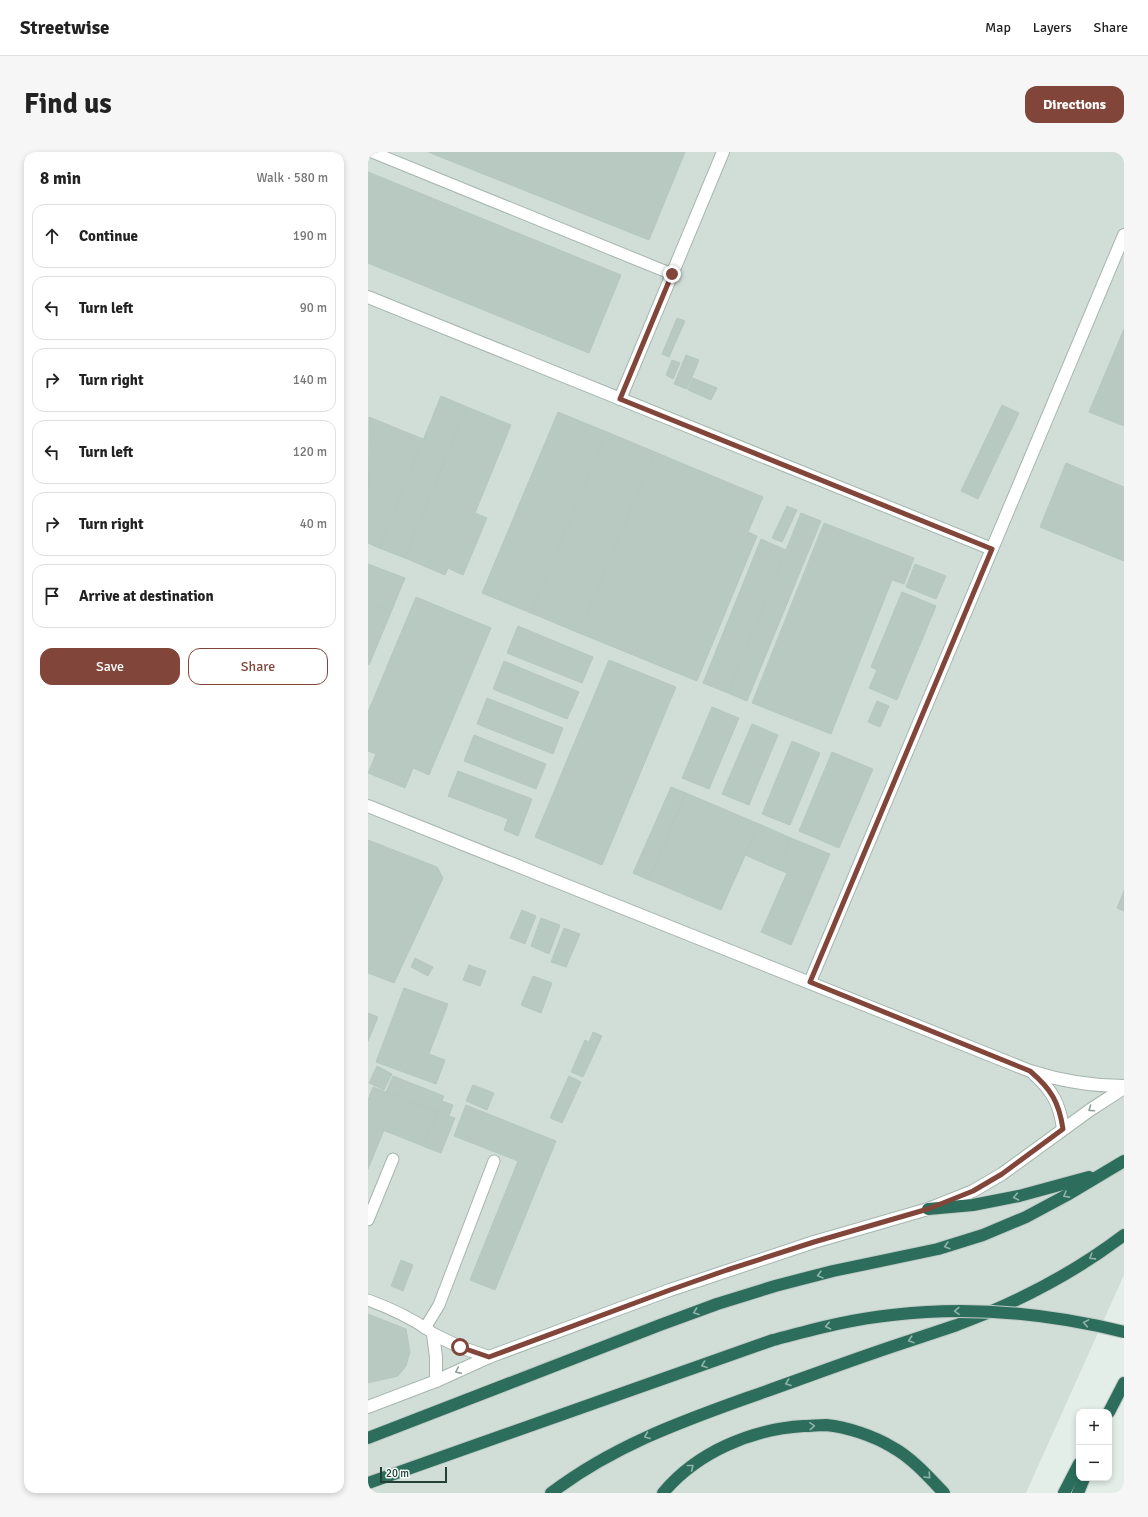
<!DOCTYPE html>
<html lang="en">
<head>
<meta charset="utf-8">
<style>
  :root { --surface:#fff; --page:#f6f6f6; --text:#222; --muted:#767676; --line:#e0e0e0; --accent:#82453a }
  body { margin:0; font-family:Signika,sans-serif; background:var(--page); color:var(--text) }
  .controls { position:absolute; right:12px; bottom:12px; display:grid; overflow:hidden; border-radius:8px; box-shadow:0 2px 6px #0003 }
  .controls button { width:36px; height:36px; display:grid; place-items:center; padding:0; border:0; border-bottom:1px solid var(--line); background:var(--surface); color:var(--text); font:20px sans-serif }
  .scale { position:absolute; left:12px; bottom:10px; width:67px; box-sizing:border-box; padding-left:4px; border:2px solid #224035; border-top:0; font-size:11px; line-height:14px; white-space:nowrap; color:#224035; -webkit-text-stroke:3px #f4faf7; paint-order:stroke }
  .stop { position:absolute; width:12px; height:12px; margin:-9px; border:3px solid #82453a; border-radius:50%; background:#fff }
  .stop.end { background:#82453a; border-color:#fff; box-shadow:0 1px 4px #0008 }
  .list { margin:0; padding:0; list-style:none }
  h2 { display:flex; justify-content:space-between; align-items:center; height:52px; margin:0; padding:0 16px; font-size:17px }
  h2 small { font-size:13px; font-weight:400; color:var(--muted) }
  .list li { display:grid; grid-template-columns:26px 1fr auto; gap:12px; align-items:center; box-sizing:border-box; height:64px; margin:0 8px 8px; padding:0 8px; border:1px solid var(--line); border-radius:12px }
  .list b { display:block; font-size:15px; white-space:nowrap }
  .list em { font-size:13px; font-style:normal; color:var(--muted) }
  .actions { display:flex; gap:8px; padding:12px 16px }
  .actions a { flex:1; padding:9px 0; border:1px solid var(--accent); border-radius:12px; text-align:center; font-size:14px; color:var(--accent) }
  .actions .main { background:var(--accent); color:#fff }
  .icon { flex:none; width:22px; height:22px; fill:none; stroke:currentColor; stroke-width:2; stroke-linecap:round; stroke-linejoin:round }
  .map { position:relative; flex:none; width:756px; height:1341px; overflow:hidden; border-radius:12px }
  header { display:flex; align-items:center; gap:24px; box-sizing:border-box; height:56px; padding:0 20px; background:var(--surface); border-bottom:1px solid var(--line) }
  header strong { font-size:19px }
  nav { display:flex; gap:22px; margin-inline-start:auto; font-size:14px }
  .intro { display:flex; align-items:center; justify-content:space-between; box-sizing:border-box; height:96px; padding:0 24px }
  h1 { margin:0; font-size:28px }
  .button { padding:10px 18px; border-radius:12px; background:var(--accent); color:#fff; font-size:14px; font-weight:700 }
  main { display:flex; gap:24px; padding:0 24px }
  aside { flex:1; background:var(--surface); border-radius:12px; box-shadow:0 2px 6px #0003 }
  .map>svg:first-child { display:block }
</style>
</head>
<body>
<header>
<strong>Streetwise</strong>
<nav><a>Map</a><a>Layers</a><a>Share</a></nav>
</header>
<div class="intro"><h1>Find us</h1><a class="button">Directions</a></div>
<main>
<aside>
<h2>8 min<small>Walk · 580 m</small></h2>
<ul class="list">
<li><svg class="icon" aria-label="ahead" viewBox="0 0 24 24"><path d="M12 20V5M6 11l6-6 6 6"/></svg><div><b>Continue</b></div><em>190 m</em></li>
<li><svg class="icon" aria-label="left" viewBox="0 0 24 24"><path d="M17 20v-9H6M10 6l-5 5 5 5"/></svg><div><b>Turn left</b></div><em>90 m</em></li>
<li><svg class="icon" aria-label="right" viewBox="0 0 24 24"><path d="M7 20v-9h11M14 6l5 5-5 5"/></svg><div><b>Turn right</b></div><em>140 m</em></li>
<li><svg class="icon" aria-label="left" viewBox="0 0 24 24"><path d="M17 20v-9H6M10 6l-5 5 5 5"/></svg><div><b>Turn left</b></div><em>120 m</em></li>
<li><svg class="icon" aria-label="right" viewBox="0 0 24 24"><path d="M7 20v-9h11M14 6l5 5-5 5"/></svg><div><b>Turn right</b></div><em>40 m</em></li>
<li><svg class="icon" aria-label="arrive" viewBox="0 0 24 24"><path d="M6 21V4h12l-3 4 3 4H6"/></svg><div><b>Arrive at destination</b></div></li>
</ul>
<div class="actions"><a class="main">Save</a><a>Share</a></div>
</aside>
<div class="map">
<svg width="756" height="1341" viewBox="0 0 756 1341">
  <rect width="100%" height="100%" fill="#e3eee8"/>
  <polygon fill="#d1ded7" points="0,0 756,0 756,1123 658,1341 0,1341"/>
  <g fill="#b8c9c1" stroke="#b5c8bf">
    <polygon points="60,0 317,0 281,88"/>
    <polygon points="0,20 253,123 221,201 0,111"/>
    <polygon points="309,166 317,169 301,205 294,202"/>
    <polygon points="756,177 756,274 721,260"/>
    <polygon points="318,203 331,208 319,237 306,232"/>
    <polygon points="304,208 312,211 305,227 298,223"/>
    <polygon points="325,226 349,236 343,248 320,238"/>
    <polygon points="73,244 99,255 37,406 11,396"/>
    <polygon points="634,253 651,261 610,347 593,339"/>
    <polygon points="99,255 143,273 107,361 119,366 95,423 80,416 77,423 37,406"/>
    <polygon points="190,260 239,280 163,461 114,441"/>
    <polygon points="1,265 55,287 11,396 0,391"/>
    <polygon points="239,280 287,300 211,481 163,461"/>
    <polygon points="287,300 395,345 380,380 389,384 329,529 211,481"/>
    <polygon points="698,311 756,335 756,409 672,375"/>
    <polygon points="419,354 429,358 414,390 404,386"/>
    <polygon points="433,361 453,369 379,549 360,541"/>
    <polygon points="456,371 546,406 536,432 524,428 463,582 384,551"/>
    <polygon points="393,387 418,398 360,541 335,531"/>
    <polygon points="0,412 37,426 23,460 0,451"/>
    <polygon points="547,412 578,424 568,447 538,435"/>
    <polygon points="534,440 568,454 529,548 501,536 509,518 503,515"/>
    <polygon points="48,445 123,476 61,623 45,616 37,636 0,621 8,602 0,599 0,560"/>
    <polygon points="0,451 23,460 1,513 0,512"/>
    <polygon points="150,474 225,505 214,531 139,501"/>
    <polygon points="241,508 308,535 234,713 167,685"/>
    <polygon points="136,509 211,540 199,567 125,537"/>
    <polygon points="119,546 195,576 185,602 109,572"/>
    <polygon points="509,549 521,554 512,575 500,570"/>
    <polygon points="344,555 371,566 341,637 314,626"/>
    <polygon points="384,572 410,583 381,653 354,642"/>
    <polygon points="106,583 178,612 168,637 96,609"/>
    <polygon points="424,589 452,601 422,673 394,662"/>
    <polygon points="464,600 505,617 471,696 431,679"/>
    <polygon points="90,619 164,647 150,684 136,678 140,667 80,644"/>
    <polygon points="303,635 318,641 281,728 265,721"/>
    <polygon points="318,641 391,672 353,758 281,728"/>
    <polygon points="391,672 423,686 409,717 377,703"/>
    <polygon points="423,686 462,702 423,793 393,780 419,721 409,717"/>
    <polygon points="0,688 69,715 75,726 26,831 0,821"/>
    <polygon points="756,739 756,759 749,756"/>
    <polygon points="154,758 168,764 157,792 142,786"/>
    <polygon points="173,766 192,773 181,802 163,794"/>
    <polygon points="196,776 212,782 198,815 183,810"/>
    <polygon points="47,806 65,815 60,824 43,815"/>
    <polygon points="101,813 118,819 112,834 95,828"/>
    <polygon points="165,824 184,831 173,861 153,853"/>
    <polygon points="36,836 80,852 61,902 77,908 68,932 8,910"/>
    <polygon points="0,861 10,865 0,889"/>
    <polygon points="225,880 234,884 215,925 203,920 217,888 221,890"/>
    <polygon points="9,914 24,922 16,938 1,931"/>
    <polygon points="25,924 76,944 69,960 18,940"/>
    <polygon points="201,924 213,930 194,971 182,966"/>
    <polygon points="105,933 126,941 119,958 98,949"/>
    <polygon points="5,935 69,960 55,994 0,972 0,948"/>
    <polygon points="74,949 85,953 81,964 87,966 73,1001 55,994"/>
    <polygon points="98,953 188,989 127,1138 102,1128 150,1009 86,984"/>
    <polygon points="0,972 16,978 0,1017"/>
    <polygon points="33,1108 45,1113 35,1139 23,1134"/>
    <polygon points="0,1162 38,1177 42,1200 38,1214 30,1224 0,1231"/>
  </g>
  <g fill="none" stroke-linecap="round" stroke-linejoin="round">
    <defs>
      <g id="lane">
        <polyline points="4,0 304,122"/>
        <polyline points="0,1068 25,1007"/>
        <path d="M0,1148c22,8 43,18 62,31"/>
        <polyline points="57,1176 71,1153 126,1009"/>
      </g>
      <g id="street">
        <polyline points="0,145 624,397"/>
        <polyline points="252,247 355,0"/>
        <path d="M0,654l662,265c31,10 61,15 94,15"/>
        <polyline points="442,830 756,83"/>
        <path d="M666,922c19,17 26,31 29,55"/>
        <polyline points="65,1182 92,1195 121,1205"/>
        <polyline points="65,1182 68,1205 68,1229"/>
        <polyline points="0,1255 68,1229 121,1205 302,1138 446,1090 560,1057 605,1039 634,1022 722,958 756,936"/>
      </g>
      <g id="highway">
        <polyline points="560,1057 605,1053 651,1044 721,1025"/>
        <polyline points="741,1260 756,1231"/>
        <polyline points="0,1286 292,1173 349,1152 407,1134 465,1119 570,1097 615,1083 658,1065 699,1043 756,1009"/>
        <path d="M183,1341c61,-46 126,-70 196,-95 52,-18 104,-38 156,-55 18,-6 36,-12 54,-18 59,-22 117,-52 167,-90"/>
        <path d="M295,1341c34,-41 89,-64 141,-67 7,0 15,-1 22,-1 21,2 48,11 66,22 20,11 36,29 52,46"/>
        <polyline points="696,1341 711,1312"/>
        <polyline points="710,1341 716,1326"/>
      </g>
    </defs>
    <use href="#lane" stroke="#a5b6af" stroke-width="13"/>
    <use href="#street" stroke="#a5b6af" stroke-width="14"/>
    <use href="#highway" stroke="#c1cac6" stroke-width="14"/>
    <use href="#lane" stroke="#fff" stroke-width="11"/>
    <use href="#street" stroke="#fff" stroke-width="12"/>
    <use href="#highway" stroke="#2c6e5b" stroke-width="12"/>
    <defs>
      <path id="highway-bridge" d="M0,1331l405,-143c39,-10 78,-21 119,-25 78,-9 156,-2 232,17"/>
    </defs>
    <use href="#highway-bridge" stroke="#c1cac6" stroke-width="14" stroke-linecap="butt"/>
    <use href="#highway-bridge" stroke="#2c6e5b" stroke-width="12"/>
  </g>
  <defs><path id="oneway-chevron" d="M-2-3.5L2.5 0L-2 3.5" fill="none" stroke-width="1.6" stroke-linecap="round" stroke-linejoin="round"/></defs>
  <g stroke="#90a09a">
    <use href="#oneway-chevron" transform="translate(723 957) rotate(146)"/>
    <use href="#oneway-chevron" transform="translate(90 1219) rotate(156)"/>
  </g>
  <g stroke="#90b4a9">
    <use href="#oneway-chevron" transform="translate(698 1043) rotate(151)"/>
    <use href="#oneway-chevron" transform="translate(648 1045) rotate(168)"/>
    <use href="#oneway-chevron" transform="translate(579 1094) rotate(163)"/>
    <use href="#oneway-chevron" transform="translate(724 1105) rotate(148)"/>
    <use href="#oneway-chevron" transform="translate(452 1123) rotate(165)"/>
    <use href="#oneway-chevron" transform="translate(589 1159) rotate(179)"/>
    <use href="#oneway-chevron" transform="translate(328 1160) rotate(160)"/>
    <use href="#oneway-chevron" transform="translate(718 1171) rotate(-170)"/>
    <use href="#oneway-chevron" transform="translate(460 1174) rotate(168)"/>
    <use href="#oneway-chevron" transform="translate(543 1188) rotate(162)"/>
    <use href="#oneway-chevron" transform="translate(336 1213) rotate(160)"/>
    <use href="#oneway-chevron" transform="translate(420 1231) rotate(160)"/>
    <use href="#oneway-chevron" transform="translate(444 1274) rotate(-3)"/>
    <use href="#oneway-chevron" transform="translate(279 1284) rotate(157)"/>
    <use href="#oneway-chevron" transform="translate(323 1315) rotate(-38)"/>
    <use href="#oneway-chevron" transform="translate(560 1324) rotate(47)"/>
  </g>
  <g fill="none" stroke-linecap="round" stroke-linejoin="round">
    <path stroke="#82453a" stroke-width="5" d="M92,1195l29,10 181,-67 57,-20 87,-28 114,-33 45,-18 29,-17 61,-45c-4,-27 -12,-40 -33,-58l-220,-89 182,-433 -372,-150 52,-125"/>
  </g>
</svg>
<div class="controls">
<button>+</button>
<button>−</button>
</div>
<div class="scale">20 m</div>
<div class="stop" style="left:92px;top:1195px"></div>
<div class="stop end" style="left:304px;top:122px"></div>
</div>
</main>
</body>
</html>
